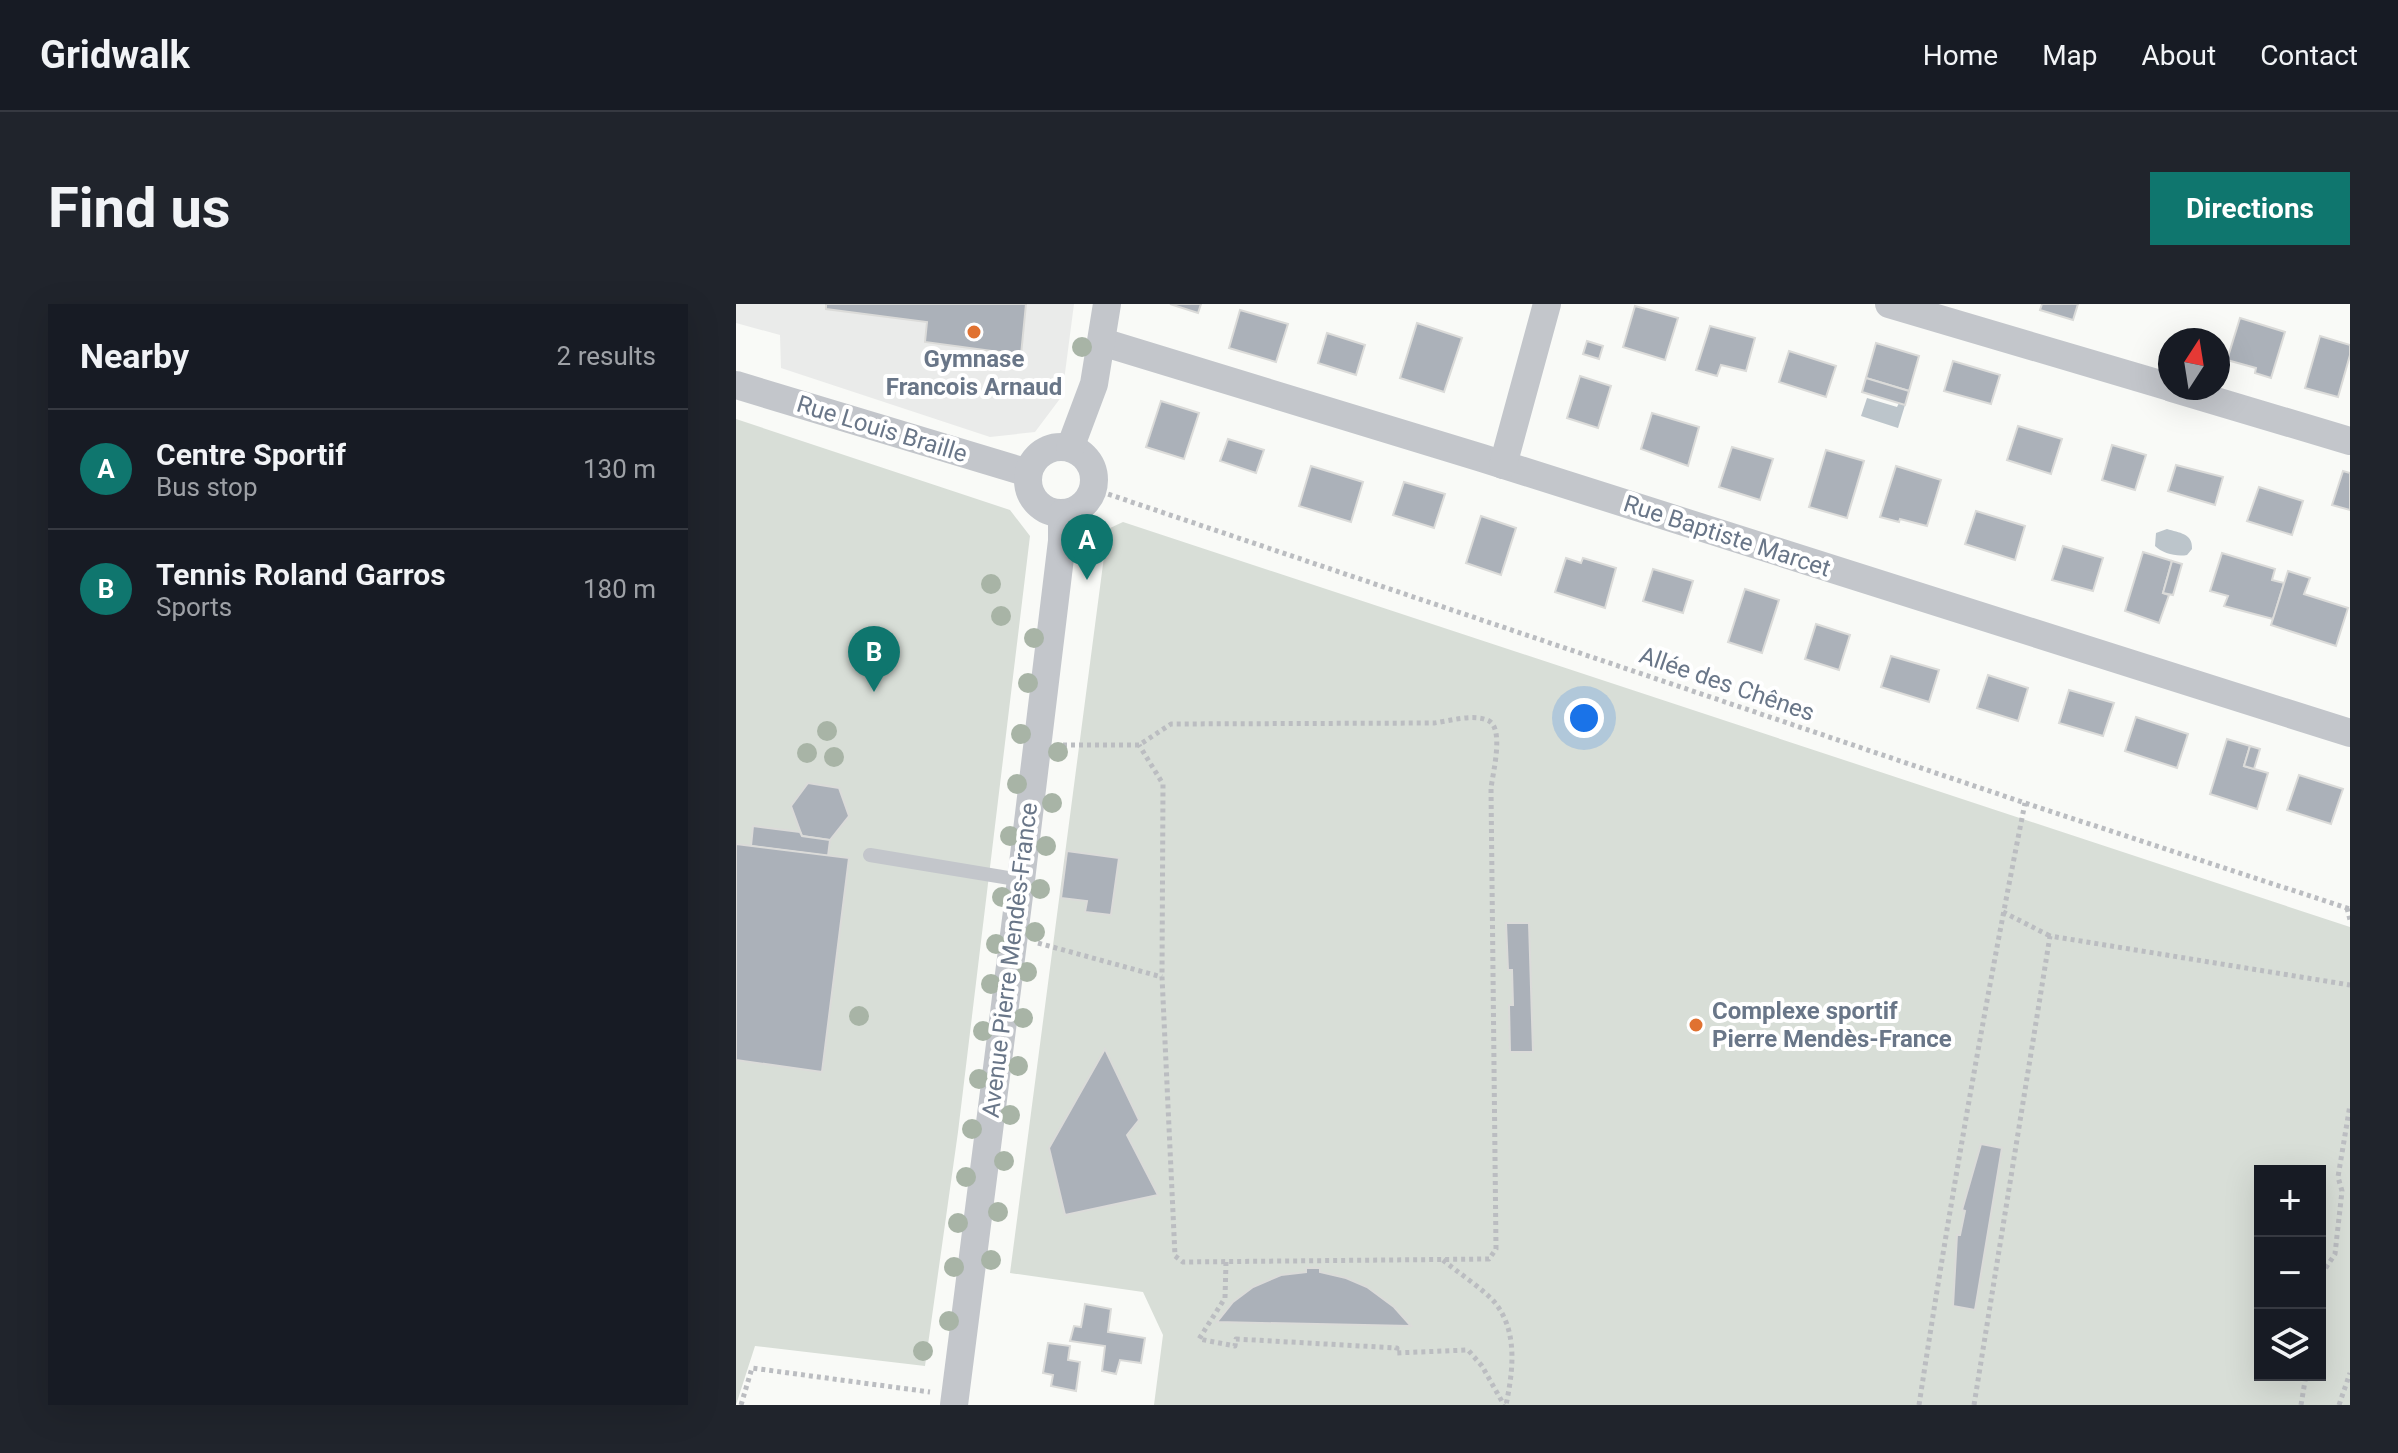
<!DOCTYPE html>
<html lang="en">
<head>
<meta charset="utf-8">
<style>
  :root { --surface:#171b24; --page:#20242c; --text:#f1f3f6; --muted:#9ea1a6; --line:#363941; --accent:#0f766e }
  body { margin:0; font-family:Roboto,sans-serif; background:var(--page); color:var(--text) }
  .controls { position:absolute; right:24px; bottom:24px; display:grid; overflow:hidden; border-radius:0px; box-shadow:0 8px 32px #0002 }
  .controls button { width:72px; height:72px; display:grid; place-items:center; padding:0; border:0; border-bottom:2px solid var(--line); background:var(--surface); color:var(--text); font:40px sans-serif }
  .compass { position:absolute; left:1422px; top:24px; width:72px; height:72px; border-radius:50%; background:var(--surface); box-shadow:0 8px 32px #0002; rotate:12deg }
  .you { position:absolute; left:848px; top:414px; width:28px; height:28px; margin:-20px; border:6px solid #fff; border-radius:50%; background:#1a73e8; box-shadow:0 0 0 12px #1a73e833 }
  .badge { display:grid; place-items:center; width:52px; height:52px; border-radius:50%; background:var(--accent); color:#fff; font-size:26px; font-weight:700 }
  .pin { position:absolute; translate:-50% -66px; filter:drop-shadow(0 2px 4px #0008) }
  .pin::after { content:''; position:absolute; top:42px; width:28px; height:24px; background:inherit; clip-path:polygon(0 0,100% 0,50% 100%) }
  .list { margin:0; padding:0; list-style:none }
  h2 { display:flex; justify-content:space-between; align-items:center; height:104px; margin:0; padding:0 32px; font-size:34px }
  h2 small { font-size:26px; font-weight:400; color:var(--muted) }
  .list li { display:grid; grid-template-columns:52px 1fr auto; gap:24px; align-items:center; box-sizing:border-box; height:120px; padding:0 32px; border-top:2px solid var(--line) }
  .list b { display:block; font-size:30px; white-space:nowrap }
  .list p { margin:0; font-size:26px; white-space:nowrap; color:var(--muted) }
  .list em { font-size:26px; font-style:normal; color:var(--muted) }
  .icon { flex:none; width:44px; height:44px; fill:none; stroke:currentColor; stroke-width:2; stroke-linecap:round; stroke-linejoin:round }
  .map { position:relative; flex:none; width:1614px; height:1101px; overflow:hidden; border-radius:0px }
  header { display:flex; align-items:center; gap:48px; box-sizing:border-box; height:112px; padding:0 40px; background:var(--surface); border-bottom:2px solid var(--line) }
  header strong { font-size:38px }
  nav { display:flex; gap:44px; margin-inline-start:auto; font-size:28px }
  .intro { display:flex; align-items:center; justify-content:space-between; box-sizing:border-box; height:192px; padding:0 48px }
  h1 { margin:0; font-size:56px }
  .button { padding:20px 36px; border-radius:0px; background:var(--accent); color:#fff; font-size:28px; font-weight:700 }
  main { display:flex; gap:48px; padding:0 48px }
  aside { flex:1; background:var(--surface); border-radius:0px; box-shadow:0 8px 32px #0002 }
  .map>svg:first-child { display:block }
</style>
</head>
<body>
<header>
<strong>Gridwalk</strong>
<nav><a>Home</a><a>Map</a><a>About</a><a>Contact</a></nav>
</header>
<div class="intro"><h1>Find us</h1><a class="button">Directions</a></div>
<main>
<aside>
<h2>Nearby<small>2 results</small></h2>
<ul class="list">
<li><span class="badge">A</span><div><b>Centre Sportif</b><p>Bus stop</p></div><em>130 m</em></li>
<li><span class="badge">B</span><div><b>Tennis Roland Garros</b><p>Sports</p></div><em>180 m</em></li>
</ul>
</aside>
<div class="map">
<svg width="1614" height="1101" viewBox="0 0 1614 1101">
  <rect width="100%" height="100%" fill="#f9faf7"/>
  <polygon fill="#eaebea" points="0,0 338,0 326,92 299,128 254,133 45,64 44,31 0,19"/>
  <g fill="#d8ded7" fill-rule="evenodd">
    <polygon points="0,115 274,206 294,232 222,828 189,1062 19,1042 0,1101"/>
    <path d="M387,218l1227,405v478h-1196l9,-70 -20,-43 -133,-19 95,-724 5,-21zM1524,867h60v204h-60z"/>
  </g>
  <g fill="#bcc5cb">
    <polygon points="1131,94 1161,103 1163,99 1169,101 1162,124 1125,112"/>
    <path d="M1431,225c12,4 26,4 25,20l-5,6c-11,2 -25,-2 -32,-9l1,-13z"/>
  </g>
  <g fill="#abb1b9" stroke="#dbdbd9" stroke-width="2">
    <polygon points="90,0 290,0 285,51 189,38 191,18 90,5"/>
    <polygon points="434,0 465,0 462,9"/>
    <polygon points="1306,0 1342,0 1337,16 1304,6"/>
    <polygon points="899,2 942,14 929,56 887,43"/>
    <polygon points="504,6 552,20 540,58 493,44"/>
    <polygon points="1504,14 1549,28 1535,74 1519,69 1520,64 1491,56"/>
    <polygon points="681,19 726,34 708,88 664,74"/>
    <polygon points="974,22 1019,34 1010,67 985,61 981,72 960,66"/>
    <polygon points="591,29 629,41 620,71 582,59"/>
    <polygon points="1584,32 1614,41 1614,51 1602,93 1569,84"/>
    <polygon points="851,37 867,42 863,55 847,50"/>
    <polygon points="1140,39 1183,52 1173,87 1130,74"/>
    <polygon points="1053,47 1100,62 1090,93 1043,78"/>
    <polygon points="1217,57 1264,71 1255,100 1208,87"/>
    <polygon points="844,72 875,82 862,124 831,114"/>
    <polygon points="1130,74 1173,87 1169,101 1126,88"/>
    <polygon points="425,97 463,109 448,155 410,143"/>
    <polygon points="916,109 963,123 952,162 905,145"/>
    <polygon points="1282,122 1326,135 1315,170 1271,156"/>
    <polygon points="492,135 528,146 520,169 484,157"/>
    <polygon points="1376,141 1410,151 1399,186 1366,176"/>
    <polygon points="996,143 1037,155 1024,196 983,183"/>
    <polygon points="1090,146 1128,157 1111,214 1073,203"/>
    <polygon points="1440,161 1487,173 1479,201 1432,187"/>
    <polygon points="575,162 627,178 615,218 563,202"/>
    <polygon points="1160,162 1205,176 1191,222 1164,215 1163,218 1144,213"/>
    <polygon points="1607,167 1614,169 1614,206 1596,201"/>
    <polygon points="668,178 709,190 698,224 657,211"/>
    <polygon points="1523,183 1567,197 1556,231 1511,217"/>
    <polygon points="1240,207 1289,222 1279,256 1229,240"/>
    <polygon points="745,212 780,224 765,271 730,259"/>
    <polygon points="1327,242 1367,254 1357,287 1316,276"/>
    <polygon points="1407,248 1436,257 1427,289 1433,291 1423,319 1389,307"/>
    <polygon points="1486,249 1539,265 1536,276 1548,279 1537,315 1488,302 1492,292 1474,287"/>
    <polygon points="830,254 845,259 847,254 880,264 869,304 819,288"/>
    <polygon points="1436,257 1446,260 1437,291 1427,289"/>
    <polygon points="917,265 957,277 947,309 907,297"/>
    <polygon points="1552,267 1574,274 1568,290 1612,304 1600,342 1535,321"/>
    <polygon points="1009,285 1043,296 1026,349 992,338"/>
    <polygon points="1080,320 1114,331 1103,366 1069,355"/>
    <polygon points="1155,352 1203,366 1193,398 1145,383"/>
    <polygon points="1252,371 1292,384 1282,417 1241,404"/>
    <polygon points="1333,386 1378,399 1367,432 1323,419"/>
    <polygon points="1400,413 1452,430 1441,464 1389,447"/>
    <polygon points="1491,435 1514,442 1508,462 1532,469 1521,505 1474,490"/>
    <polygon points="1514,442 1524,445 1518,465 1508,462"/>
    <polygon points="1563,471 1607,485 1595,520 1551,506"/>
    <polygon points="72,479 103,484 113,512 94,536 66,532 55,502"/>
    <polygon points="17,522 64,528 66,532 94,536 92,552 15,542"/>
    <polygon points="0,540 113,554 86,768 0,756"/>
    <polygon points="331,547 383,554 375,611 349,608 351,597 325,594"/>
    <polygon points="770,619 793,619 797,748 774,748 773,701 777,701 776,666 772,666"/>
    <polygon points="369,745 403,816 391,831 422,891 329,911 313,844"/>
    <polygon points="1245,840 1266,844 1239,1006 1217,1002 1221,931 1224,931 1229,907 1226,906"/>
    <polygon points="570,964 584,964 584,968 610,974 631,983 658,1003 675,1022 481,1018 497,998 517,983 545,971 570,968"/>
    <polygon points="349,1000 375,1005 372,1028 409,1034 405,1059 384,1056 380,1070 366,1067 369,1042 334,1037 338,1022 345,1023"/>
    <polygon points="312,1039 334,1042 332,1056 344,1058 340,1087 315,1082 317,1071 307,1069"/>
  </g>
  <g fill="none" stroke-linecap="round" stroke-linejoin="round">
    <g stroke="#bbbdc1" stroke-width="5" stroke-dasharray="4 4" stroke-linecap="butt">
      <polyline points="357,185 1289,499 1614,605"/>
      <path d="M327,441h76l32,-21 263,-1c15,-2 38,-9 53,-3 18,6 6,52 4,68l5,461 -7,10 -306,3 -8,-6 -13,-279 1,-193 -24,-39"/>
      <polyline points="1611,604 1614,616"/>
      <polyline points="1267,608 1314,632"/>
      <polyline points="302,639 426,673"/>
      <path d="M707,956c14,12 42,30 53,44 22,29 17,67 10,101"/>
      <polyline points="490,958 489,994 463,1035 499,1042 500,1035 661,1044 660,1049 732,1046 746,1062 768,1101"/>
      <polyline points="1584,987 1587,968 1599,950 1606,887 1602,873 1614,801"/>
      <polyline points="5,1101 16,1064 194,1088"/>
      <path d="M1183,1101c31,-202 66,-402 106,-602"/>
      <polyline points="1238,1101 1314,632 1614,681"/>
      <polyline points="1565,1101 1570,1071"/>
      <polyline points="1603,1101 1614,1069"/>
    </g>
    <polyline stroke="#c3c6cb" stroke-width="14" points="134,551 285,576"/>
    <g stroke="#c3c6cb" stroke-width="28">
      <polyline points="1153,0 1434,83"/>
      <polyline points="366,38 746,154 1614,429"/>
      <polyline points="0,81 292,169"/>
      <polyline points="1436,84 1614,137"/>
      <circle cx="325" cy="176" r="33"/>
      <polyline points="334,144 358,80 371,0"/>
      <polyline points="767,161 811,0"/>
      <polyline points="218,1101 285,576 326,237 326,210"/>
    </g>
  </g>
  <g fill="#a8b4a6">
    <circle cx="346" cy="43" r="10"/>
    <circle cx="255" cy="280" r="10"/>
    <circle cx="265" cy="312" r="10"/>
    <circle cx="298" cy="334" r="10"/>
    <circle cx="292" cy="379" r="10"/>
    <circle cx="91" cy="427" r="10"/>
    <circle cx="285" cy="430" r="10"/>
    <circle cx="322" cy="448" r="10"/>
    <circle cx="71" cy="449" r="10"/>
    <circle cx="98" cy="453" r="10"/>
    <circle cx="281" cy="480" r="10"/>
    <circle cx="316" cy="499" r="10"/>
    <circle cx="274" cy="532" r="10"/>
    <circle cx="310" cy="542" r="10"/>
    <circle cx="304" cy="585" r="10"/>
    <circle cx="266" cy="593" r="10"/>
    <circle cx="299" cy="628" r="10"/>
    <circle cx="260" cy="640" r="10"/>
    <circle cx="291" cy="668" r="10"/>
    <circle cx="255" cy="680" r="10"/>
    <circle cx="123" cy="712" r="10"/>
    <circle cx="287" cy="714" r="10"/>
    <circle cx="247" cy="727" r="10"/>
    <circle cx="282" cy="762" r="10"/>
    <circle cx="243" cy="775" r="10"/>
    <circle cx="274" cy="811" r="10"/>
    <circle cx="236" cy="825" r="10"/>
    <circle cx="268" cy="857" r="10"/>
    <circle cx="230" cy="873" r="10"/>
    <circle cx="262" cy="908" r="10"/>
    <circle cx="222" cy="919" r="10"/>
    <circle cx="255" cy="956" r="10"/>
    <circle cx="218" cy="963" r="10"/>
    <circle cx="213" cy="1017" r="10"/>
    <circle cx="187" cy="1047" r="10"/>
  </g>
  <g fill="#e07231" stroke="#fff" stroke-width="3">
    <circle cx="238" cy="28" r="8"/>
    <circle cx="960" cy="721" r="8"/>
  </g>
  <g text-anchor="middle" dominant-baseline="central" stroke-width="8" stroke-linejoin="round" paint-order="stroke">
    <g font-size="24" font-weight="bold" fill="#697688" stroke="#fff">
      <text x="238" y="55">Gymnase<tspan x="238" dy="28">Francois Arnaud</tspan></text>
      <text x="976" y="707" text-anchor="start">Complexe sportif<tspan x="976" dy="28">Pierre Mendès-France</tspan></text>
    </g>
    <g font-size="24" fill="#697688" stroke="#fff">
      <text transform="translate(146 125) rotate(17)">Rue Louis Braille</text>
      <text transform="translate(991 232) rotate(18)">Rue Baptiste Marcet</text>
      <text transform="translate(991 380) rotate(19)">Allée des Chênes</text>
      <text transform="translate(274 656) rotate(-83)">Avenue Pierre Mendès-France</text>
    </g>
  </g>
</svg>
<div class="controls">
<button>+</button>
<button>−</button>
<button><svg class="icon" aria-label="layers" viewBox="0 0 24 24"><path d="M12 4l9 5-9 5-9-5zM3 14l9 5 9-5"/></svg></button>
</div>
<svg class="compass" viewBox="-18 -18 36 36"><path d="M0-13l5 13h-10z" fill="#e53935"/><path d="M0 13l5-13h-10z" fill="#9ea1a6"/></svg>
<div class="you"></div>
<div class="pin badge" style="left:351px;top:276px">A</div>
<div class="pin badge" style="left:138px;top:388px">B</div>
</div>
</main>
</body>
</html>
